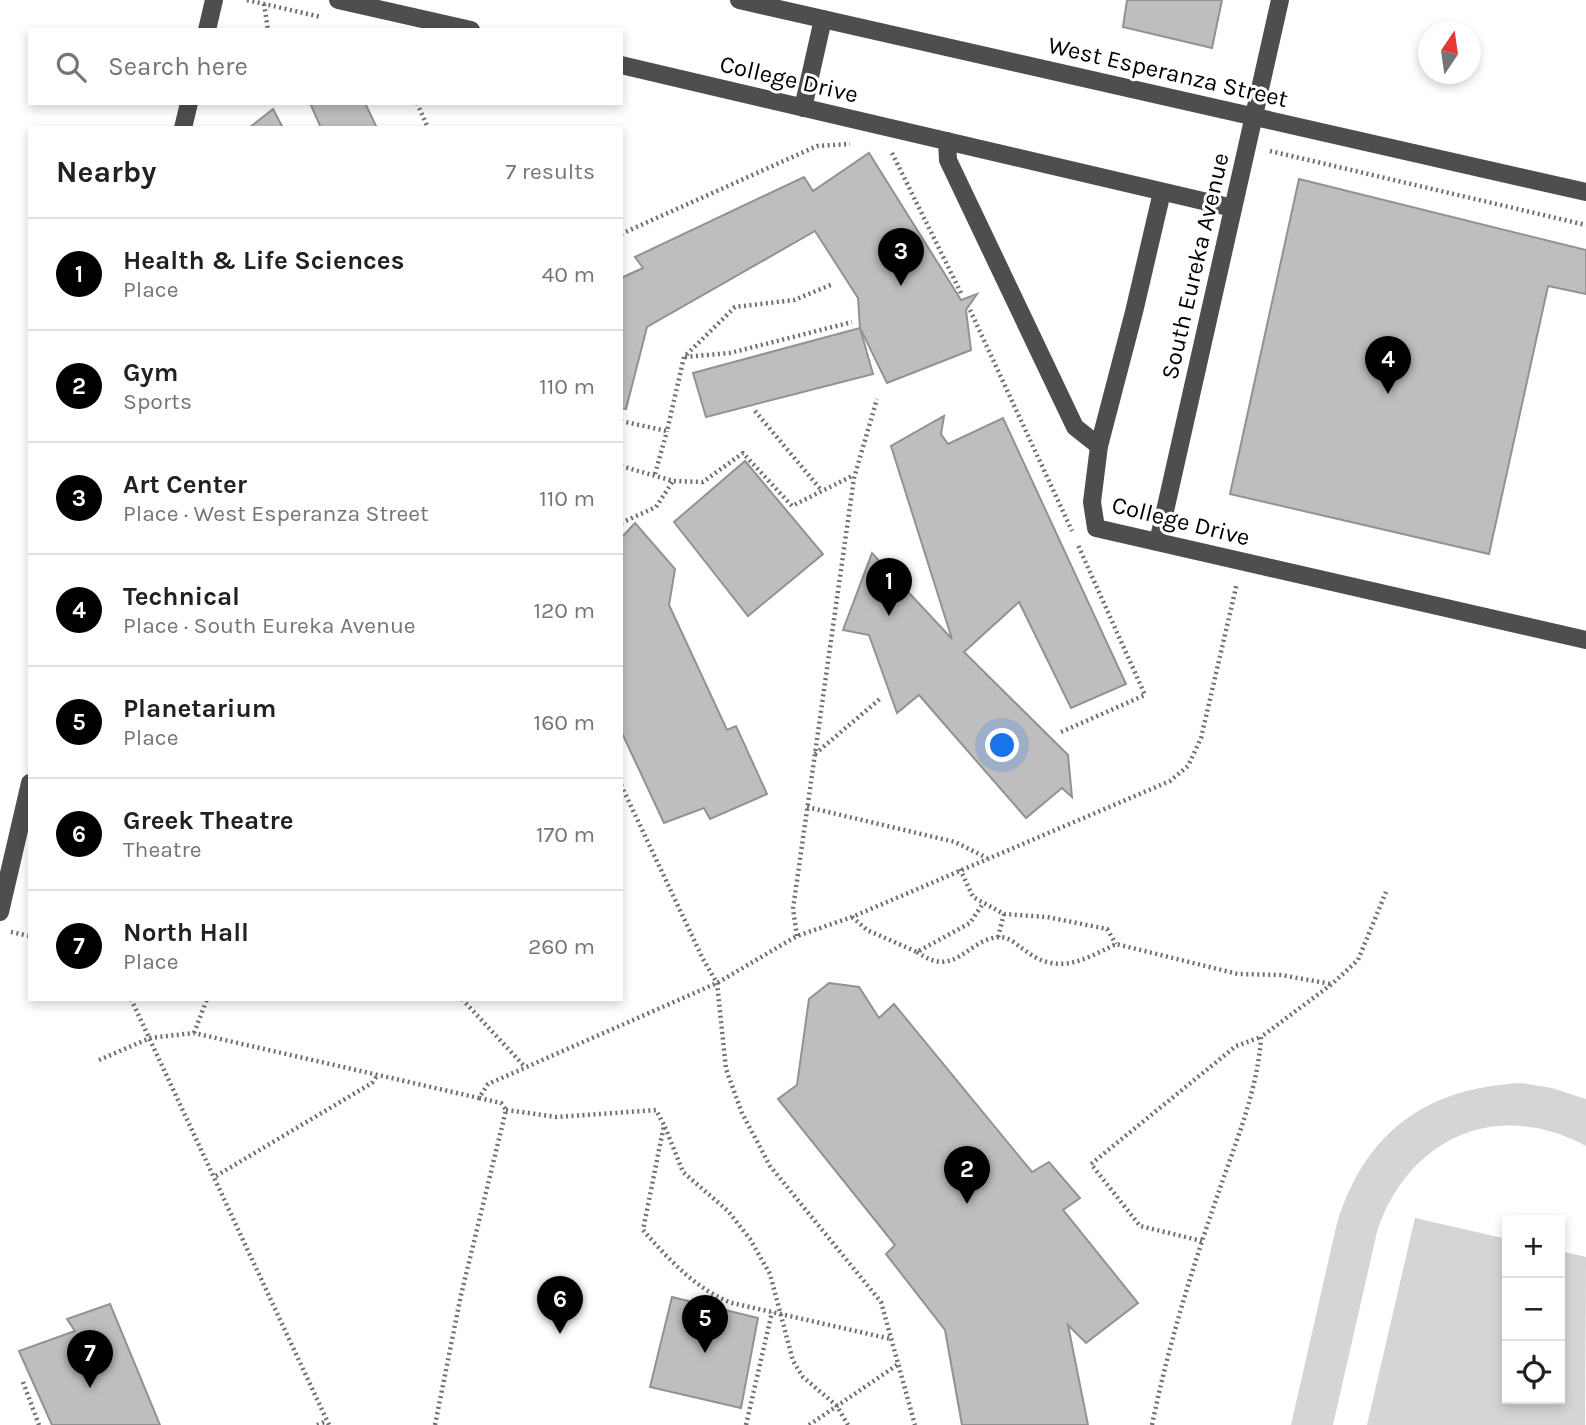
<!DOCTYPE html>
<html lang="en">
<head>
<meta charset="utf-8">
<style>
  :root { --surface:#fff; --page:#f2f2f2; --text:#202124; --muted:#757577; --line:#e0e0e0; --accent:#000 }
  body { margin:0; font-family:Karla,sans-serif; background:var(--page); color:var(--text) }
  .controls { position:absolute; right:21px; bottom:21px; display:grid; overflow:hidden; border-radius:0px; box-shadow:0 4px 10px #0003 }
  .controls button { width:63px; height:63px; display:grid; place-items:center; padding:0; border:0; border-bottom:2px solid var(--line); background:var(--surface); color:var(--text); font:35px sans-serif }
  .compass { position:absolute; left:1418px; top:21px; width:63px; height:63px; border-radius:50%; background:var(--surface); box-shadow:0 4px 10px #0003; rotate:13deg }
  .you { position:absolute; left:1003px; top:746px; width:24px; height:24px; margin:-18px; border:5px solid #fff; border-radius:50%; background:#1a73e8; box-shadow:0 0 0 10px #1a73e833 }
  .badge { display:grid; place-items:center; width:46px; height:46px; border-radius:50%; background:var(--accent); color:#fff; font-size:23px; font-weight:700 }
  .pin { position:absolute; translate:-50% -58px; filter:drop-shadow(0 2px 4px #0008) }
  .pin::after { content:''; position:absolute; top:37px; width:24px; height:21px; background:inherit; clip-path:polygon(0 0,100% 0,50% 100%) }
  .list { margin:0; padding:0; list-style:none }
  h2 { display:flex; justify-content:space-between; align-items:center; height:91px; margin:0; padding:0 28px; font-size:30px }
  h2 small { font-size:23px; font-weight:400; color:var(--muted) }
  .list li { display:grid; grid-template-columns:46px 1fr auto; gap:21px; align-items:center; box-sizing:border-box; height:112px; padding:0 28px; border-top:2px solid var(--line) }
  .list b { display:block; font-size:26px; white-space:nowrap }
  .list p { margin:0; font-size:23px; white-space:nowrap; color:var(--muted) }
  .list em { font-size:23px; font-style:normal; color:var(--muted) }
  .icon { flex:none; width:38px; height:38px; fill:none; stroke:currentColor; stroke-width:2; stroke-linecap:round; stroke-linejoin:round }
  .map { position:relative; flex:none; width:1586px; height:1425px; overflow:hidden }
  .search { position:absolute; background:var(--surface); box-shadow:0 4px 10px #0003; left:28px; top:28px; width:595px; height:77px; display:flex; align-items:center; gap:18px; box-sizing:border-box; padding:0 24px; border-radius:0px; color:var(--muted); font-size:26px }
  .panel { position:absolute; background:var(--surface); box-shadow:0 4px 10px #0003; left:28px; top:126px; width:595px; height:875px; border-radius:0px }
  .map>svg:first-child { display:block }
</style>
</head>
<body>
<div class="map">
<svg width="1586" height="1425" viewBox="0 0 1586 1425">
  <rect width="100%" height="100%" fill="#fff"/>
  <g fill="#d5d5d5">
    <path d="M1521,1083l31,5 34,11v47c-89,-48 -178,-8 -209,86l-44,193h-42l46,-202c29,-92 89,-135 184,-140z"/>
    <polygon points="1415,1218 1507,1239 1507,1399 1560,1399 1560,1251 1586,1257 1585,1425 1367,1425"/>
  </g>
  <g fill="#bebebe" stroke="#929292" stroke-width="2">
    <polygon points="1127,0 1222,0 1212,48 1123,27"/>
    <polygon points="310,103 365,103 377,128 321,128"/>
    <polygon points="273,109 283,128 249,128"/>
    <polygon points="869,153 961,300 977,294 966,310 971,350 887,383 860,328 858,298 815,231 647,327 626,409 621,408 621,278 643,268 635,257 804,177 813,191"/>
    <polygon points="1299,179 1586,250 1586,294 1548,286 1489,554 1230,494"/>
    <polygon points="860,328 873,374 706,417 693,373"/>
    <polygon points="944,416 941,434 948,444 1003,418 1126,684 1071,708 1019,602 964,652 1068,755 1072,797 1062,788 1026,818 919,695 897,713 869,635 843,630 872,553 952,639 891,446"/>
    <polygon points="745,461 823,554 748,616 674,522"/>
    <polygon points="635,523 675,569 669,605 727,730 736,726 767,794 710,819 704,808 664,823 621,731 621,538"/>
    <polygon points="829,983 859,987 879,1018 894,1004 1032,1172 1049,1162 1080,1198 1063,1210 1138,1303 1086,1343 1068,1325 1088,1425 962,1425 945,1330 886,1254 895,1245 778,1099 797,1085 809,999"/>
    <polygon points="672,1297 758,1318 741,1408 650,1387"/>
    <polygon points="110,1304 160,1425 52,1425 19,1351 75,1331 67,1319"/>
  </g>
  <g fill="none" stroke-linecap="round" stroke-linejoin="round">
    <g stroke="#707070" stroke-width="4.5" stroke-dasharray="2 3.5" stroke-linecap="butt">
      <polyline points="247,0 321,17"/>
      <polyline points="264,4 268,30"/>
      <polyline points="417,103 428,128"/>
      <polyline points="1270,151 1586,225"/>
      <polyline points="892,153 962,295"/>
      <polyline points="621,234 817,146 850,144"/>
      <polyline points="970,310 1072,531"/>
      <polyline points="685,357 730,353 852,322"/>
      <polyline points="755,411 822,491"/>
      <polyline points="621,421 667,431 684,357 735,307 794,300 833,284"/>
      <polyline points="621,466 673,481 703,482 743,453 792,506 854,475"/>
      <polyline points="655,474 667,431"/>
      <polyline points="621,523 656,507 673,481"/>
      <polyline points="1061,732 1145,695 1077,543"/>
      <polyline points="815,754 881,698"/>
      <polyline points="621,785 703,959 717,983 726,1069 742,1113 770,1166 881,1302 915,1425"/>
      <polyline points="807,807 955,842 987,858"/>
      <polyline points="960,869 973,897 1004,914 1047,917 1107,929 1116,944"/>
      <polyline points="852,917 867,930 917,952 970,923 982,905"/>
      <polyline points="11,932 30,936"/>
      <polyline points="797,936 793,909 854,478 877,399"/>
      <polyline points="998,937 1004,914"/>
      <path d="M917,952c39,28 49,-13 83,-15 9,0 16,7 23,12 34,27 59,12 93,-5l122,30 43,1 50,9"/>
      <polyline points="131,999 329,1425"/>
      <polyline points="462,999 525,1067"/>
      <polyline points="194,1033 207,999"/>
      <polyline points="99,1060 150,1038 194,1033 479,1098 488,1084 717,983 797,936 852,917 1170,781 1188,766 1201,738 1237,583"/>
      <path d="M506,1110l51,7 99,-7 8,15 -21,105c25,29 54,60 89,73l159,36"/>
      <polyline points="665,1127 683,1172 728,1211 750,1239 770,1274 793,1361 803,1377 837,1406 848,1425"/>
      <polyline points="216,1176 372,1083 377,1076"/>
      <polyline points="1202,1241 1140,1226 1091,1164 1236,1046 1261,1037"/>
      <polyline points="23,1382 39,1425"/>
      <polyline points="317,1425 327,1421"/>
      <polyline points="435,1425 461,1295 506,1110 501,1103 479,1098"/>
      <polyline points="746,1425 772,1312"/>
      <polyline points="809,1425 900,1363"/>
      <path d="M1152,1425c16,-78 39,-153 65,-228 17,-51 41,-106 44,-160l71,-53 26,-24 28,-68"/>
    </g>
    <g stroke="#4e4e4e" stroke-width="18">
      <polyline points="338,0 471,30"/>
      <polyline points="739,0 1586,192"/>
      <polyline points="207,30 214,0"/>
      <polyline points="621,65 1233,208"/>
      <polyline points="803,108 823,19"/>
      <polyline points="183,128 189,103"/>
      <polyline points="947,141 948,160 1075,427 1099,446 1092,502 1096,528 1586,640"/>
      <polyline points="1099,446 1134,312 1162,192"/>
      <polyline points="1158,542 1280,0"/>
      <polyline points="0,912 30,783"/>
    </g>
  </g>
  <g text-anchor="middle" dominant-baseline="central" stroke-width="6" stroke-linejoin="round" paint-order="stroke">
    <g font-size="24" fill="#000" stroke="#fff">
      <text transform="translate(1168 72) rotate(13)">West Esperanza Street</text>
      <text transform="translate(789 79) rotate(13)">College Drive</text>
      <text transform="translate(1195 266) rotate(-77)">South Eureka Avenue</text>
      <text transform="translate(1181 521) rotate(14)">College Drive</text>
    </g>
  </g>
</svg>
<div class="controls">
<button>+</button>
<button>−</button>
<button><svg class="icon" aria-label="locate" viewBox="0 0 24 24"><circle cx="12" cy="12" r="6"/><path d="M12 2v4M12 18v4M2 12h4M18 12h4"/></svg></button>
</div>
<svg class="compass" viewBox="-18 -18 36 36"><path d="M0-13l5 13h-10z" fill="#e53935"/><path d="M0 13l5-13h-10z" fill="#757577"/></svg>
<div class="you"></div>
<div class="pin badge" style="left:889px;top:616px">1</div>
<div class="pin badge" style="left:967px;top:1204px">2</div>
<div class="pin badge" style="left:901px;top:286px">3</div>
<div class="pin badge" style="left:1388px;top:394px">4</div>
<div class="pin badge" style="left:705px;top:1353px">5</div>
<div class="pin badge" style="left:560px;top:1334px">6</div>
<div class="pin badge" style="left:90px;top:1388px">7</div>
<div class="search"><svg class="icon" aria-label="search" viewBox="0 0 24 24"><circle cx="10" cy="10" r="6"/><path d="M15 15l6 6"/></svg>Search here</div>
<section class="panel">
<h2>Nearby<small>7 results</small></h2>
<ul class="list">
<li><span class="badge">1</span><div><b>Health &amp; Life Sciences</b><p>Place</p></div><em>40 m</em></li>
<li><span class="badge">2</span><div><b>Gym</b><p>Sports</p></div><em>110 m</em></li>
<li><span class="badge">3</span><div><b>Art Center</b><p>Place · West Esperanza Street</p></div><em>110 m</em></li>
<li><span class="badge">4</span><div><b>Technical</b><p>Place · South Eureka Avenue</p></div><em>120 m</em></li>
<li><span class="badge">5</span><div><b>Planetarium</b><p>Place</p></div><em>160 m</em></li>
<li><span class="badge">6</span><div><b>Greek Theatre</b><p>Theatre</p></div><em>170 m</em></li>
<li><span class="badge">7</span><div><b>North Hall</b><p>Place</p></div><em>260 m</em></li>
</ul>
</section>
</div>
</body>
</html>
